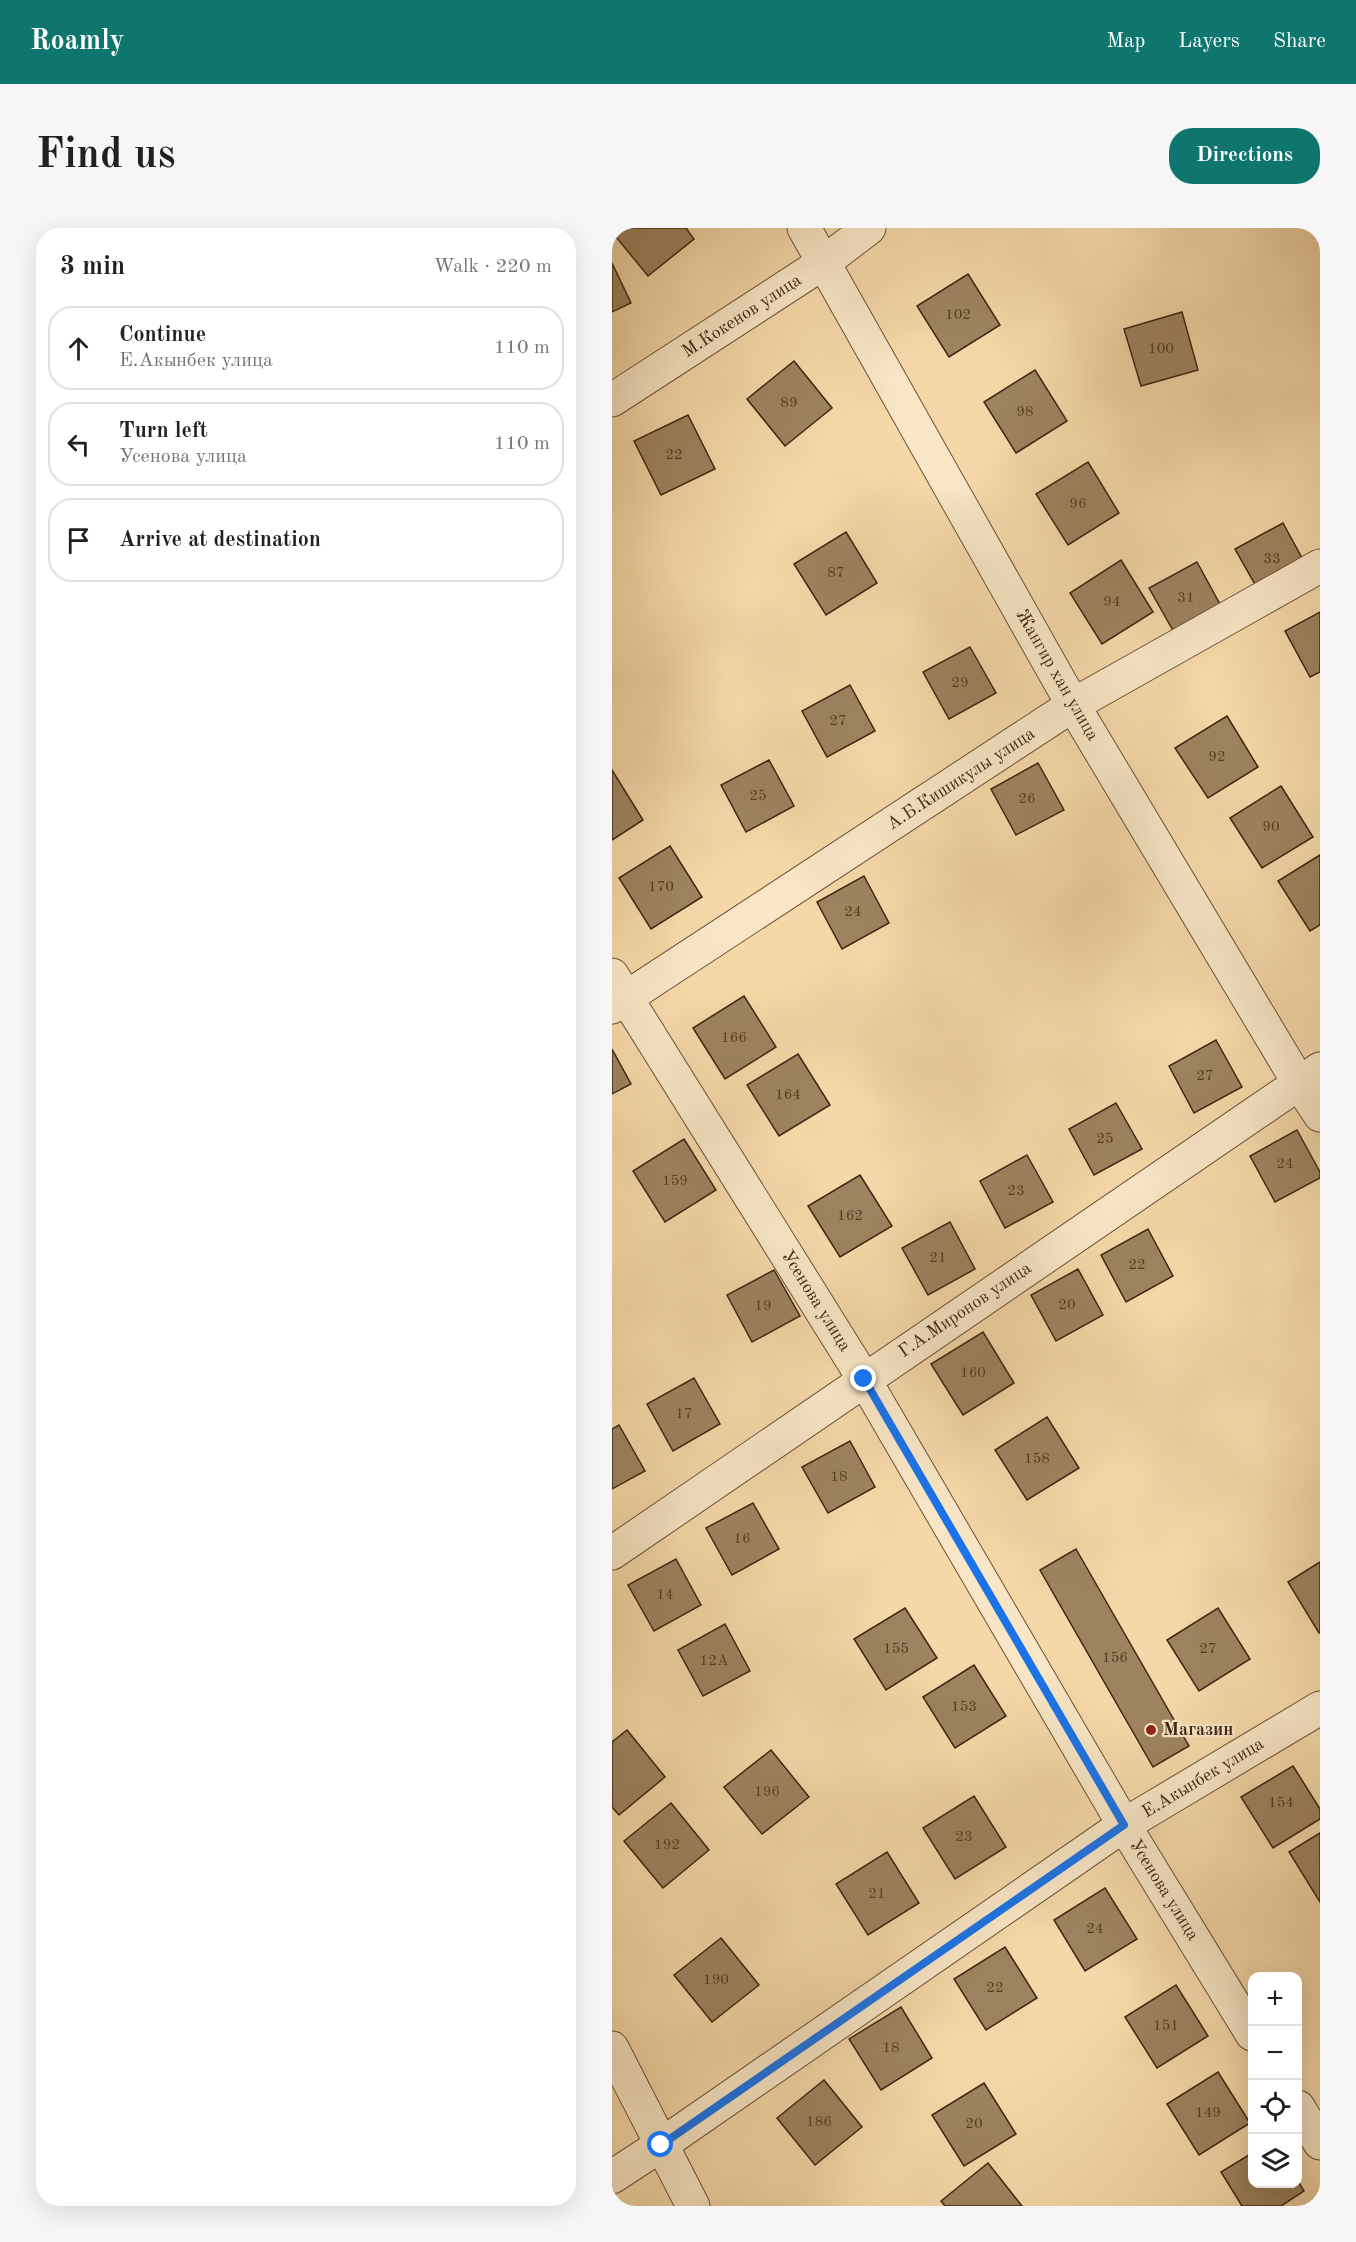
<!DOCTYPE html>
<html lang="en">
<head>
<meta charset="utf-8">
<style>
  :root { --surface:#fff; --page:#f6f6f6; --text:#202124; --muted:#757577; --line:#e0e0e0; --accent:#0f766e }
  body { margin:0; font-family:"Old Standard TT",serif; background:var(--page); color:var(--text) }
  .controls { position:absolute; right:18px; bottom:18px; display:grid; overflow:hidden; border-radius:12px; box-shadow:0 6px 24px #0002 }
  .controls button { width:54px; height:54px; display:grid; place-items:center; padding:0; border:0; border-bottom:2px solid var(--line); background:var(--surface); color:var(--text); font:30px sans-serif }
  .stop { position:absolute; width:18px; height:18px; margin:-14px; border:4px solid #1a73e8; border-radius:50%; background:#fff }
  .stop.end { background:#1a73e8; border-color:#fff; box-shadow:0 2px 6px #0008 }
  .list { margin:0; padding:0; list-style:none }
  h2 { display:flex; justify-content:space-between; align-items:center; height:78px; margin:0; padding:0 24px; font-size:26px }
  h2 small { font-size:20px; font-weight:400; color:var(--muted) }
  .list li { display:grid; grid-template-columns:39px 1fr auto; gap:18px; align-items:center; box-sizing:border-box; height:84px; margin:0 12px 12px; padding:0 12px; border:2px solid var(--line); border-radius:24px }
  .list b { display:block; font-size:22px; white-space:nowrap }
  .list p { margin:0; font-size:20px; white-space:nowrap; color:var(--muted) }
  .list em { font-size:20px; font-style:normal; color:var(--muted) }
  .icon { flex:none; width:33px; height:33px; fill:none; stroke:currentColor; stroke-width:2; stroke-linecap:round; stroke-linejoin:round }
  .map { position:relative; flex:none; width:708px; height:1978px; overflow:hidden; border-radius:24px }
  header { display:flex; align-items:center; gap:36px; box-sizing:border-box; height:84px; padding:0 30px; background:var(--accent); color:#fff }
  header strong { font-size:28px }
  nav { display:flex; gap:33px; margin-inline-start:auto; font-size:21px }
  .intro { display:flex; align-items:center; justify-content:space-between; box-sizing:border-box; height:144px; padding:0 36px }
  h1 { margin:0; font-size:42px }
  .button { padding:15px 27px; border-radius:24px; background:var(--accent); color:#fff; font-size:21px; font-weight:700 }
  main { display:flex; gap:36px; padding:0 36px }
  aside { flex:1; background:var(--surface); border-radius:24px; box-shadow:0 6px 24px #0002 }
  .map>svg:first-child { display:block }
</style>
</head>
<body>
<header>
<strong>Roamly</strong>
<nav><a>Map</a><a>Layers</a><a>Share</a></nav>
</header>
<div class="intro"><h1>Find us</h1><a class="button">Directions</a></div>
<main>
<aside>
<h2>3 min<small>Walk · 220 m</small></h2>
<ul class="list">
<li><svg class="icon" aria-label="ahead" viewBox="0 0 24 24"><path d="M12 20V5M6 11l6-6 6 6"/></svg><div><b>Continue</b><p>Е.Акынбек улица</p></div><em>110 m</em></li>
<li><svg class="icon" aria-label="left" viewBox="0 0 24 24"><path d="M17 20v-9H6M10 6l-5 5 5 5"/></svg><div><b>Turn left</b><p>Усенова улица</p></div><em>110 m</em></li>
<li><svg class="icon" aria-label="arrive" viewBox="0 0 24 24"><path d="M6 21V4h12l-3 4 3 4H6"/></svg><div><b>Arrive at destination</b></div></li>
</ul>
</aside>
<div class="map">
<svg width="708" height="1978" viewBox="0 0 708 1978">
  <rect width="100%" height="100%" fill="#f4d8a8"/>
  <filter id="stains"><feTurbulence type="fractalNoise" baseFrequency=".00333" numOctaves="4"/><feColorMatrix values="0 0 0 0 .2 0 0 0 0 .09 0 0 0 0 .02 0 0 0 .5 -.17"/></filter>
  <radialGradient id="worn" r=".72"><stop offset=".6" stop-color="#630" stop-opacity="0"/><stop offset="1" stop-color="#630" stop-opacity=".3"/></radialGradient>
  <g fill="#9d835f" stroke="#3f2610" stroke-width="1.5">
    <polygon points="0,0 74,0 82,11 36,48 0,4"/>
    <polygon points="0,35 19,75 0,84"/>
    <polygon points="356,46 388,97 337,129 305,78"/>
    <polygon points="570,84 586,142 529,158 512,101"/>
    <polygon points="182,133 220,180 173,218 135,171"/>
    <polygon points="423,142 455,193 404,225 372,174"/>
    <polygon points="76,187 103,241 49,267 22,213"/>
    <polygon points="476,234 507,285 456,317 424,266"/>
    <polygon points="671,295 696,341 649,367 623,321"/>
    <polygon points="234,304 265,355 214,387 182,336"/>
    <polygon points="509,332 541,384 490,416 458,365"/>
    <polygon points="585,334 610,380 563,406 537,360"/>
    <polygon points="708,384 708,444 698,449 673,403"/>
    <polygon points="358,419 384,465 337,491 311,444"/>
    <polygon points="238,457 263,503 215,529 190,483"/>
    <polygon points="615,488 646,539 596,570 563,520"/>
    <polygon points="157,532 182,578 134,604 109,557"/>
    <polygon points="426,535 452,582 404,607 379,561"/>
    <polygon points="0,542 31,592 0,612"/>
    <polygon points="669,558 701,609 650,640 618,590"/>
    <polygon points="58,618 90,669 39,701 7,650"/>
    <polygon points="708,627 708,697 698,703 666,653"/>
    <polygon points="252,648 277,695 230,721 205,674"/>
    <polygon points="132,768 164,819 113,851 81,800"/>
    <polygon points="604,812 630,859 582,885 557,838"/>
    <polygon points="0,821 19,856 0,866"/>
    <polygon points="186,826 218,877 167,908 135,857"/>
    <polygon points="504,875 530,921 482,947 457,901"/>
    <polygon points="685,902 708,944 708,950 663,974 638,928"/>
    <polygon points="72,911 104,962 53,994 21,943"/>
    <polygon points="415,927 441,974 393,1000 368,953"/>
    <polygon points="248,947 280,998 228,1029 196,978"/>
    <polygon points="338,994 363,1041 316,1067 290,1020"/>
    <polygon points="536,1001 561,1048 514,1074 489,1027"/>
    <polygon points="466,1041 491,1087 444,1113 419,1067"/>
    <polygon points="162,1042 188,1088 140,1114 115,1067"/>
    <polygon points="371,1104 402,1155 351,1187 319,1136"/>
    <polygon points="82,1150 108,1196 61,1223 35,1176"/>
    <polygon points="435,1189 467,1240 415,1272 383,1222"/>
    <polygon points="7,1197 33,1243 0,1261 0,1201"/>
    <polygon points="238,1213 263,1259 216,1285 190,1239"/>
    <polygon points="141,1275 167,1321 120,1347 94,1300"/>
    <polygon points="464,1321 577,1518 541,1539 428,1342"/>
    <polygon points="64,1331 89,1377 42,1403 16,1357"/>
    <polygon points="708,1334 708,1405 707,1405 676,1354"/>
    <polygon points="293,1380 325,1430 274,1462 242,1411"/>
    <polygon points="606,1380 638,1431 587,1463 555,1412"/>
    <polygon points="113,1396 138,1443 91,1468 66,1422"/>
    <polygon points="362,1437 394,1488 343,1520 311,1469"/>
    <polygon points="15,1502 53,1549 7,1587 0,1579 0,1514"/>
    <polygon points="159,1522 197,1569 150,1606 112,1559"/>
    <polygon points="681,1538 708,1581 708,1591 661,1620 629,1569"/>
    <polygon points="362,1568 394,1619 343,1651 311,1600"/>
    <polygon points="59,1575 97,1622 51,1660 12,1613"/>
    <polygon points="708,1605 708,1674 677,1624"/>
    <polygon points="275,1624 307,1675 256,1707 224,1656"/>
    <polygon points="493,1660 525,1711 473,1743 442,1692"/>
    <polygon points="109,1710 147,1757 100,1794 62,1747"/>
    <polygon points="393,1719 425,1770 374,1802 342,1751"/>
    <polygon points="564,1757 596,1808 545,1840 513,1789"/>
    <polygon points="289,1779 320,1830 269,1862 237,1811"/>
    <polygon points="606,1844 638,1895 587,1927 555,1876"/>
    <polygon points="212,1852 250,1899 203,1937 165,1890"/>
    <polygon points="372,1855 404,1906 352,1938 320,1887"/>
    <polygon points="640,1925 640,1956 686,1956 686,1953 692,1963 669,1978 630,1978 609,1944"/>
    <polygon points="376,1935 410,1978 333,1978 329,1973"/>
  </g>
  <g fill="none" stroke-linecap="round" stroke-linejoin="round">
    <defs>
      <g id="minor">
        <polyline points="192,0 461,477 687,855 708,887"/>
        <polyline points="0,172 211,35 257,0"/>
        <polyline points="0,747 252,1151 512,1597 640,1806"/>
        <polyline points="0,779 461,477 708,338"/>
        <polyline points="0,1325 708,841"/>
        <polyline points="0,1820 81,1978"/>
        <polyline points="686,1879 708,1915"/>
        <polyline points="0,1949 49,1917 512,1597 708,1480"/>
      </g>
    </defs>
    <use href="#minor" stroke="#6c5236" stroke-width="35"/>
    <use href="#minor" stroke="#f8e6c6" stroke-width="33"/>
  </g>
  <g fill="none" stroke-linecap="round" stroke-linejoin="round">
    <polyline stroke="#1a73e8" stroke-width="8" points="49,1917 512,1597 252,1151"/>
  </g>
  <circle fill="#8f2418" stroke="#f8e6c6" stroke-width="2" cx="539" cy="1502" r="6"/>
  <g text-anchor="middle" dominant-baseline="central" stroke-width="4.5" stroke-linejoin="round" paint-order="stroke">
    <g font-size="15" fill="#563d24">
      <text x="346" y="87">102</text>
      <text x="549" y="121">100</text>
      <text x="177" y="175">89</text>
      <text x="413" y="184">98</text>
      <text x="62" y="227">22</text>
      <text x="466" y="276">96</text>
      <text x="660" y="331">33</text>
      <text x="224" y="345">87</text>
      <text x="574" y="370">31</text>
      <text x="500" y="374">94</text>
      <text x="348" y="455">29</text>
      <text x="226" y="493">27</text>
      <text x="605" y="529">92</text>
      <text x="146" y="568">25</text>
      <text x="415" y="571">26</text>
      <text x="659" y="599">90</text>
      <text x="49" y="659">170</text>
      <text x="241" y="684">24</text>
      <text x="122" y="810">166</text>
      <text x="593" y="848">27</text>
      <text x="176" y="867">164</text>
      <text x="493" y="911">25</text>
      <text x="673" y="936">24</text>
      <text x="63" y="953">159</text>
      <text x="404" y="963">23</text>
      <text x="238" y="988">162</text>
      <text x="326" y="1030">21</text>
      <text x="525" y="1037">22</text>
      <text x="455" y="1077">20</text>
      <text x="151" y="1078">19</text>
      <text x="361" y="1145">160</text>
      <text x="72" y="1186">17</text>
      <text x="425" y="1231">158</text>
      <text x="227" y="1249">18</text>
      <text x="130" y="1311">16</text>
      <text x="53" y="1367">14</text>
      <text x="284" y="1421">155</text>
      <text x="596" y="1421">27</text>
      <text x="503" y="1430">156</text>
      <text x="102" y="1433">12А</text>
      <text x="352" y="1479">153</text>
      <text x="155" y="1564">196</text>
      <text x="669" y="1575">154</text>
      <text x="352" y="1609">23</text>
      <text x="55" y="1617">192</text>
      <text x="265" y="1666">21</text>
      <text x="483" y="1701">24</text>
      <text x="104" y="1752">190</text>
      <text x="383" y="1760">22</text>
      <text x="554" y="1798">151</text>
      <text x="279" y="1820">18</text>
      <text x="596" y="1885">149</text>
      <text x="207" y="1894">186</text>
      <text x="362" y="1896">20</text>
    </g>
    <g font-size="18" fill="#3f2610" stroke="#f8e6c6">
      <text transform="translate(130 88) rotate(-33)">М.Кокенов улица</text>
      <text transform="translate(445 447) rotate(60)">Жангир хан улица</text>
      <text transform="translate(349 551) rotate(-33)">А.Б.Кишикулы улица</text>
      <text transform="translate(204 1073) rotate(58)">Усенова улица</text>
      <text transform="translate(353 1082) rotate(-34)">Г.А.Миронов улица</text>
      <text transform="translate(591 1550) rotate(-31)">Е.Акынбек улица</text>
      <text transform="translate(552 1662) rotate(58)">Усенова улица</text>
    </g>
    <g font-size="18" font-weight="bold" fill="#3f2610" stroke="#f8e6c6" text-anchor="start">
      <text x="551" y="1502">Магазин</text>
    </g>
  </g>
  <rect width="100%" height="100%" filter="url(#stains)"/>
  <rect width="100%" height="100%" fill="url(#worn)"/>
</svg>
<div class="controls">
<button>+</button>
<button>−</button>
<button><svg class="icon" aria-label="locate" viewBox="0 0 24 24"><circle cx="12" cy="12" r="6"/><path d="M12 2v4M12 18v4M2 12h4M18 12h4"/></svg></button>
<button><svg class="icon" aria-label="layers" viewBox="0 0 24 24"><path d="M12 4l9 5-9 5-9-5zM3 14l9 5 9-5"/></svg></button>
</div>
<div class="stop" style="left:49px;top:1917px"></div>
<div class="stop end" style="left:252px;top:1151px"></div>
</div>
</main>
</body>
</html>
